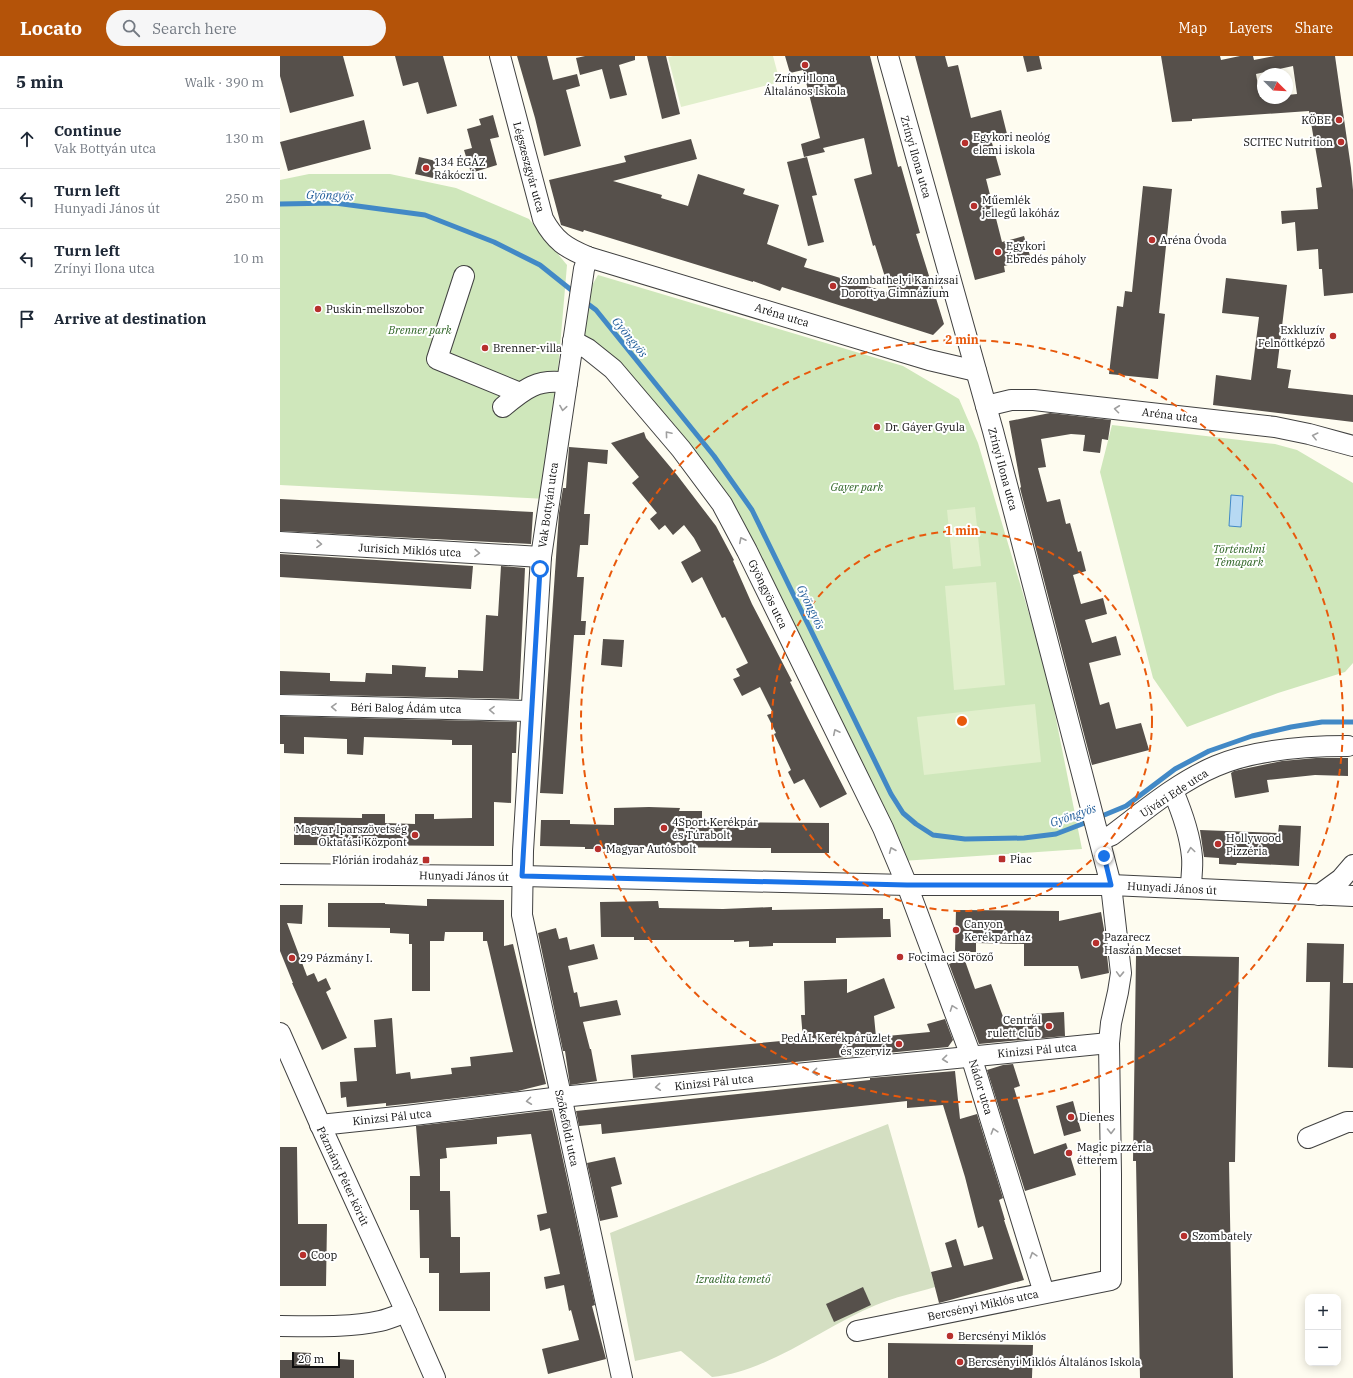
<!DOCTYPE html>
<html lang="en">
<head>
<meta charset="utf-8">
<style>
  :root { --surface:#fff; --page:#f6f6f7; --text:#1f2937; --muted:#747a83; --line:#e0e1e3; --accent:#b45309 }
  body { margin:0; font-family:"IBM Plex Serif",serif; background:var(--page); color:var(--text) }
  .controls { position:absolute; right:12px; bottom:12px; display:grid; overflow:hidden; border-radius:8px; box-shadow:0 2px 10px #0003 }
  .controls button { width:36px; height:36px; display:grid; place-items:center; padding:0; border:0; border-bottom:1px solid var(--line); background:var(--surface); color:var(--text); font:20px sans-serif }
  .compass { position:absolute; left:977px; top:12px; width:36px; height:36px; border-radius:50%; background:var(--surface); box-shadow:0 2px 10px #0003; rotate:114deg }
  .scale { position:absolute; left:12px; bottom:10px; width:48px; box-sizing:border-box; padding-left:4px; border:2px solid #0e0e0e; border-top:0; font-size:11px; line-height:14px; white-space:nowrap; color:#0e0e0e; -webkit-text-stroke:3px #fff; paint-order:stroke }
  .stop { position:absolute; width:12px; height:12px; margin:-9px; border:3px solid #1a73e8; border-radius:50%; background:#fff }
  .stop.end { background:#1a73e8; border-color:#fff; box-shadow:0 1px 4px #0008 }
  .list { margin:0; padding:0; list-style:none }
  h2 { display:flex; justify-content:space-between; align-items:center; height:52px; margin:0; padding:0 16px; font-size:17px }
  h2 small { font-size:13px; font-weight:400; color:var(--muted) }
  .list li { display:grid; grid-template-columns:26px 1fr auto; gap:12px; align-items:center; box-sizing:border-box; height:60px; padding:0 16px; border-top:1px solid var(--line) }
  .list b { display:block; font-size:15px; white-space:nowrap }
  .list p { margin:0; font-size:13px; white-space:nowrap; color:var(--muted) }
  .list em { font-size:13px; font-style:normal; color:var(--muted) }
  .icon { flex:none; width:22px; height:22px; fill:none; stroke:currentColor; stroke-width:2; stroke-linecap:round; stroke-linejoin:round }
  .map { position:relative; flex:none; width:1073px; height:1322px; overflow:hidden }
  header { display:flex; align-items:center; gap:24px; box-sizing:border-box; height:56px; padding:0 20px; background:var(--accent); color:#fff }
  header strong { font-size:19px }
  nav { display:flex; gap:22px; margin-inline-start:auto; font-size:14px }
  .search { width:280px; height:36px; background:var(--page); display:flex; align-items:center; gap:10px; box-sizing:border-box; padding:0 14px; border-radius:22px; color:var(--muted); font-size:15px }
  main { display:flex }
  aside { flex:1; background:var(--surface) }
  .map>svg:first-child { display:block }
</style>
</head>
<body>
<header>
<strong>Locato</strong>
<div class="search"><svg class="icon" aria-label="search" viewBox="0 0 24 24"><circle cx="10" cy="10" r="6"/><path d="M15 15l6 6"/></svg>Search here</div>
<nav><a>Map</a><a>Layers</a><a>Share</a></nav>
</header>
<main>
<aside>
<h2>5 min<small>Walk · 390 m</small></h2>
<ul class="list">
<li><svg class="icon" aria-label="ahead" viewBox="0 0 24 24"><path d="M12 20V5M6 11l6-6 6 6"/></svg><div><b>Continue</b><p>Vak Bottyán utca</p></div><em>130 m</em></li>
<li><svg class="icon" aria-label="left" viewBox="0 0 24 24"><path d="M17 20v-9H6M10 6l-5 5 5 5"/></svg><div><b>Turn left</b><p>Hunyadi János út</p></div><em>250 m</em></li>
<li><svg class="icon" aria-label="left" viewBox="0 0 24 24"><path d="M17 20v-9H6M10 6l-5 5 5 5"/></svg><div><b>Turn left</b><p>Zrínyi Ilona utca</p></div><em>10 m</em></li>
<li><svg class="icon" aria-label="arrive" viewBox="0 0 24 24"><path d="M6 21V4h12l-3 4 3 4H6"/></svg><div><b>Arrive at destination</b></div></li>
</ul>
</aside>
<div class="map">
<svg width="1073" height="1322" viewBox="0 0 1073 1322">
  <rect width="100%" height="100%" fill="#fefcf0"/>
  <g fill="#cfe7bb">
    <polygon points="29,118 110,118 176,132 249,163 287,209 267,443 0,429 0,124"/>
    <polygon points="318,219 623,310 679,343 698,387 767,618 802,793 622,805 448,457 304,292 300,250"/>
    <polygon points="832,369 995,388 1017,394 1073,427 1073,607 1065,616 998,637 907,671 873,622 820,416"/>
  </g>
  <path fill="#d4dfc2" d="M608,1068l47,163c-20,6 -40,10 -59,18 -51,21 -108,67 -164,72l-31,-26 -46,10 -25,-128z"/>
  <g fill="#e1efcc">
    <polygon points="393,0 493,0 500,26 401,51 388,1"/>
    <polygon points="695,451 701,510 673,513 667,454"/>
    <polygon points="716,526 725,629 674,634 665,530"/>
    <polygon points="755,648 761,706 644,719 637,661"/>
  </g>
  <polygon fill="#b7d9f3" stroke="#4289c6" points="951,439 963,440 961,471 949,470"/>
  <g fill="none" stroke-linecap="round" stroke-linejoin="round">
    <g stroke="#4289c6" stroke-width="5">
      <polyline points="0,148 55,147 145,159 214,186 260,209 295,237"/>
      <polyline points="304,245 316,254 434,400 472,454 611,738 623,757 636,768 653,779 685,783 744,782 776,778 810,765"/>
      <polyline points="817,762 846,750 895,713 929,695 972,680 1011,671 1042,666 1073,666"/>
    </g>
  </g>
  <g fill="#56504b" fill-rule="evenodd">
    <polygon points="0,0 63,0 74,40 10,57 0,20"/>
    <polygon points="115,0 163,0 177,50 147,58 138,26 123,30"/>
    <polygon points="237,0 267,0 273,24 297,18 300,30 286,34 301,90 264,100 255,62"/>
    <polygon points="305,0 355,0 355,4 339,9 347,39 330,43 322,13 300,19 296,2"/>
    <polygon points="367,0 386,0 400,58 382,63"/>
    <polygon points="505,0 590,0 618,111 621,110 640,177 636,178 664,268 653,279 502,231 500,235 473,225 473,226 304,174 303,176 281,169 269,124 346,106 344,100 411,83 417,103 333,125 382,139 381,142 408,150 418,118 465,133 463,138 499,149 487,188 527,203 524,211 610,237 595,189 593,190 574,123 592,118 584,82 543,92 545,96 524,101 521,88 540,82 541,86 523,14 510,17"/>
    <polygon points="635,0 665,0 668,11 678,9 691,62 721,54 728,82 712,87 721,119 706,123 722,186 744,180 751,203 724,210 725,216 695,224"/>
    <polygon points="743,0 759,0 762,13 747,16"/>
    <path d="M881,0h59l1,4 19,-4h13l1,4 21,-4h60l16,112 2,22v103l-29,3 -2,-27h-3l-1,-20 -21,2 -2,-29 -13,2 -1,-13 37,-2 -2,-21 6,-1 -13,-76 -117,8v2l-20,1zM1013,10l4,28 -10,1v3l-27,-1 -4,-23z"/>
    <polygon points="213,59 219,81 210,83 217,109 191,117 184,94 192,92 187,73 201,69 199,63"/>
    <polygon points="84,64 91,93 8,115 0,86"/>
    <polygon points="139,101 156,105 153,122 135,118"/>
    <polygon points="527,101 537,139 532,140 544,186 528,190 507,106"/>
    <polygon points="863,130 892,133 879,257 885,258 878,323 829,318 837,250 843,251 845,235 852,236"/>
    <polygon points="946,222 1007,229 997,312 1011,314 1008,332 1073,339 1073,366 933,349 936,319 971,324 979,261 942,257"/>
    <polygon points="770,357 831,364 828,384 822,383 820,397 803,395 805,379 791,378 761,383 766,411 758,412 767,446 780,443 786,468 790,467 798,496 801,495 806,515 793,519 801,548 823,542 827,558 805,564 812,587 836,580 841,599 809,607 820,649 829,646 836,673 861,667 869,694 812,709 740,432 741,431 729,365"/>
    <polygon points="364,376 366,382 397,419 436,470 454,504 453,505 472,548 512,625 510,626 528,662 567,738 540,752 524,723 514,728 508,716 511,714 494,678 496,677 487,659 493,657 480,631 462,640 453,623 460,620 456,613 468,607 445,561 442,562 422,521 412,527 401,506 421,495 414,482 404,469 393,479 385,469 379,474 370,463 377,457 352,427 359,421 331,387"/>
    <polygon points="289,391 328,394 327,408 308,406 304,458 310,458 308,489 300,489 297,521 304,521 301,565 306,565 305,579 294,579 283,738 260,737 279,457 283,432 286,432"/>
    <polygon points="0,443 253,456 251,488 0,475"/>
    <polygon points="0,498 193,510 191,533 0,521"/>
    <polygon points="221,510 245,512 239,643 0,638 0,615 50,617 50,625 85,626 86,617 112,618 112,609 146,611 145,621 178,622 178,614 203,615 206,559 218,560"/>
    <polygon points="323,583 344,584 342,611 321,609"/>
    <polygon points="0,660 237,666 236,697 232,697 231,747 214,746 214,790 14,789 14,761 82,762 82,758 105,758 105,767 135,768 135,758 154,758 154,763 192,762 192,689 172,689 172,684 84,681 83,699 67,698 67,683 24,681 24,698 4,697 4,688 0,688"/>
    <polygon points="1068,702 1068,720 1035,719 987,724 989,736 955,742 951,717 954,715 1002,705 1036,702"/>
    <polygon points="369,751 400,752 399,755 422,755 422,766 549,767 549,797 491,797 491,792 358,791 358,793 305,793 305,791 260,790 261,764 290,764 290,768 334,769 334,752"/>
    <polygon points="999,769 1021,770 1019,810 957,807 956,809 939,808 939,802 924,801 920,774 998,777"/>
    <polygon points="147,843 224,844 224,890 233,888 266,1028 238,1035 134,1047 106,1050 106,1047 67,1051 66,1041 61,1042 60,1026 77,1025 74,992 96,991 94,964 112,962 116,1018 130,1016 131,1023 172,1018 171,1012 191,1010 190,1001 233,996 207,885 203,885 203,876 165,876 164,885 150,885 150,935 132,935 132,888 129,888 129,878 110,877 110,872 48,871 48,847 105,847 105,848 147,850"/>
    <polygon points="378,845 379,852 443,853 492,851 492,854 603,852 603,863 610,863 611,881 556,882 556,887 493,887 493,890 469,891 469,885 454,886 454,884 354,884 354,881 321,881 320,846"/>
    <polygon points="0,849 23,849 22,868 7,867 27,920 34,917 38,926 46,922 51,933 46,936 67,982 42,994 12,927 13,927 0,895"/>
    <polygon points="676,854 779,855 779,865 821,856 824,873 829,917 801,923 798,910 744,910 744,888 696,887 696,896 675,896"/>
    <polygon points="276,872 279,883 287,881 290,894 314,888 318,903 288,910 294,937 297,936 300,951 337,944 341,959 303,966 310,993 311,993 317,1025 290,1029 285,995 283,995 258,877"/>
    <polygon points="1027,887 1064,888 1063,927 1073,927 1073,1012 1048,1011 1050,926 1026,926"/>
    <polygon points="856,899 959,901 955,1106 949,1106 953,1322 860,1322 856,1105 853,1105"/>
    <polygon points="684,902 695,933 711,928 725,966 752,963 752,958 784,956 785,980 699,988 669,908"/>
    <polygon points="604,922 615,952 594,960 596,981 650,976 647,968 665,963 673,984 668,991 353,1022 351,999 523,983 521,959 525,959 524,925 567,923 567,937"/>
    <polygon points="733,1008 740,1030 734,1032 754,1098 786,1087 796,1119 745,1135 707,1014 723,1009"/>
    <polygon points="675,1015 680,1063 697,1058 723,1142 719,1144 725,1164 724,1164 744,1224 659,1247 651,1216 672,1211 665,1187 676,1183 684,1210 713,1203 703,1170 698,1172 685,1121 663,1049 627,1052 627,1045 322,1078 321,1068 299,1070 296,1055 590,1024 590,1022"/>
    <polygon points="793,1045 801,1075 784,1080 776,1050"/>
    <polygon points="272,1054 315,1249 312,1250 326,1303 268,1318 262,1293 299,1284 291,1254 289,1255 284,1229 266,1233 264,1221 280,1218 270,1172 260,1175 257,1159 267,1157 251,1078 217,1081 217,1088 166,1092 167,1102 160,1103 160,1135 170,1135 171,1181 180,1181 180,1217 210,1216 210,1255 159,1255 159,1217 149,1217 149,1202 140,1202 139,1154 130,1154 130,1120 140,1120 136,1070"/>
    <polygon points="0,1091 17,1091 18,1168 47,1168 46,1230 0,1230"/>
    <polygon points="335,1101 342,1128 331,1131 338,1161 320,1165 307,1107"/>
    <polygon points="583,1231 591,1249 554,1266 546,1248"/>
    <polygon points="608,1287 753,1289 752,1322 608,1322"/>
    <polygon points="12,1296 31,1297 30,1310 59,1310 59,1303 74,1304 74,1322 0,1322 0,1304 12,1304"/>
  </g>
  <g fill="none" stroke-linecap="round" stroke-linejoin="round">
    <defs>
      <g id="minor">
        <path d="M220,0l43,163c12,22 23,29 45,38l341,103 47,11"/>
        <polyline points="308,201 304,213 261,501 243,795 242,859 342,1322"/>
        <polyline points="184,220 157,303 240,337"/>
        <polyline points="293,285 308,293 333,313 401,393 442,448 467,495 603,772 627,829 691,1000 764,1237"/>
        <polyline points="706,350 731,344 754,344 995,371 1029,378 1073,390"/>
        <path d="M223,351c21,-18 35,-29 64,-24"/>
        <polyline points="0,486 261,501"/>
        <polyline points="0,649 251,655"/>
        <path d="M893,735c9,21 17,43 19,66 1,10 -1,21 -1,31"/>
        <path d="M820,784l12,-5c32,-24 66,-53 104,-69 37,-16 91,-20 132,-20"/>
        <polyline points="0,818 242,820 627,829 831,829 1073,840"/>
        <polyline points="1039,839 1061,823 1073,809"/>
        <polyline points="0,977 44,1077 126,1256 155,1322"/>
        <polyline points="40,1069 126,1060 281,1041 829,987"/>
        <polyline points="1028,1082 1067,1066 1073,1066"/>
        <path d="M0,1270c33,0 67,2 100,-5 9,-2 18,-6 26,-9"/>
        <polyline points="577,1275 831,1224 831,1118 829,987 831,967 838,936 841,917 831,829 713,375 608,0"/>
      </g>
    </defs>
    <use href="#minor" stroke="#414141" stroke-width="22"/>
    <use href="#minor" stroke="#fff" stroke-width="20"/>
  </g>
  <defs><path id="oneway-chevron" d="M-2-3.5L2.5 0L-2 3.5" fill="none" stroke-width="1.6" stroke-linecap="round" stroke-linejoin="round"/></defs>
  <g stroke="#9f9f9f">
    <use href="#oneway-chevron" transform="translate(283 352) rotate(99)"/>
    <use href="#oneway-chevron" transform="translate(837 353) rotate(-173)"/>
    <use href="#oneway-chevron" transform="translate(388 378) rotate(-130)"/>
    <use href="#oneway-chevron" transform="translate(1035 380) rotate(-166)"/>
    <use href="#oneway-chevron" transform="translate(462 484) rotate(-117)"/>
    <use href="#oneway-chevron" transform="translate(39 488) rotate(3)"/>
    <use href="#oneway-chevron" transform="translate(197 497) rotate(3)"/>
    <use href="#oneway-chevron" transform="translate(54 651) rotate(-179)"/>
    <use href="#oneway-chevron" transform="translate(212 654) rotate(-179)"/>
    <use href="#oneway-chevron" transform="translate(556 676) rotate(-116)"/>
    <use href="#oneway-chevron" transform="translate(612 794) rotate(-113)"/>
    <use href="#oneway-chevron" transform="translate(911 794) rotate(-98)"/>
    <use href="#oneway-chevron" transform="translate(840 918) rotate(92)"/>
    <use href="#oneway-chevron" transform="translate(673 952) rotate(-110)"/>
    <use href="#oneway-chevron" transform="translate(665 1003) rotate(174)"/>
    <use href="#oneway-chevron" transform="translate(535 1016) rotate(174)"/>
    <use href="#oneway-chevron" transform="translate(378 1031) rotate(174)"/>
    <use href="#oneway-chevron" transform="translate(249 1045) rotate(173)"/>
    <use href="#oneway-chevron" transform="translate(714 1075) rotate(-107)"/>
    <use href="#oneway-chevron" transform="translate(831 1075) rotate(89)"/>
    <use href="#oneway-chevron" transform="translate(753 1199) rotate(-107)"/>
  </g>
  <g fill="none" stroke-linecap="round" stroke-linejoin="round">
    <polyline stroke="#1a73e8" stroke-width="5" points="260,513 242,820 627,829 831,829 824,800"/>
  </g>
  <g fill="none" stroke="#e8590c" stroke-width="2" stroke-dasharray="7 5">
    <circle cx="682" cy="665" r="190"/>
    <circle cx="682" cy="665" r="381"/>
  </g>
  <g fill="#b7302d" stroke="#fff" stroke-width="1.5">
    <circle cx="525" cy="9" r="4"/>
    <circle cx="1059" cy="64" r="4"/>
    <circle cx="1061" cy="86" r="4"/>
    <circle cx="685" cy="87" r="4"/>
    <circle cx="146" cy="112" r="4"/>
    <circle cx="694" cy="150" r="4"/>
    <circle cx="872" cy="184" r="4"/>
    <circle cx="718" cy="196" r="4"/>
    <circle cx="553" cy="230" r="4"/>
    <circle cx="38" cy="253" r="4"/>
    <circle cx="1053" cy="280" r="4"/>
    <circle cx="205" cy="292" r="4"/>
    <circle cx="597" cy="371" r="4"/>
    <circle cx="384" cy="772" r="4"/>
    <circle cx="135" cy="779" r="4"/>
    <circle cx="938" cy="788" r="4"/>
    <circle cx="318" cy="793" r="4"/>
    <rect x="718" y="799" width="8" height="8" rx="2"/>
    <rect x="142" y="800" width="8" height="8" rx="2"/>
    <circle cx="676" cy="874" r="4"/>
    <circle cx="816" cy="887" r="4"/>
    <circle cx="620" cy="901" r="4"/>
    <circle cx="12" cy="902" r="4"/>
    <circle cx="769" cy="970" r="4"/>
    <circle cx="619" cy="988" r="4"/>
    <circle cx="791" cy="1061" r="4"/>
    <circle cx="789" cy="1097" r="4"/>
    <circle cx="904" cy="1180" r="4"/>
    <circle cx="23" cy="1199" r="4"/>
    <circle cx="670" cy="1280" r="4"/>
    <circle cx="680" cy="1306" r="4"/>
  </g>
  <g text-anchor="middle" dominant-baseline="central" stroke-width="4" stroke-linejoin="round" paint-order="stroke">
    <g font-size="11" fill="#0e0e0e" stroke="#fff" text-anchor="start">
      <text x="525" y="22" text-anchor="middle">Zrínyi Ilona<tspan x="525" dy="13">Általános Iskola</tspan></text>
      <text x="1051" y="64" text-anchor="end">KÖBE</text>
      <text x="693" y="81">Egykori neológ<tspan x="693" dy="13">elemi iskola</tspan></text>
      <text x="1053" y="86" text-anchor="end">SCITEC Nutrition</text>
      <text x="154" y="106">134 ÉGÁZ<tspan x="154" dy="13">Rákóczi u.</tspan></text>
      <text x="702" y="144">Műemlék<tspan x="702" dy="13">jellegű lakóház</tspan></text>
      <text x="880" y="184">Aréna Óvoda</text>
      <text x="726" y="190">Egykori<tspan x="726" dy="13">Ébredés páholy</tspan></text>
      <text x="561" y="224">Szombathelyi Kanizsai<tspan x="561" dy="13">Dorottya Gimnázium</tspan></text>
      <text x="46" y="253">Puskin-mellszobor</text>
      <text x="1045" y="274" text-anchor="end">Exkluzív<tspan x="1045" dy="13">Felnőttképző</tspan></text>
      <text x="213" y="292">Brenner-villa</text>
      <text x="605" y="371">Dr. Gáyer Gyula</text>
      <text x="392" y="766">4Sport Kerékpár<tspan x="392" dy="13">és Túrabolt</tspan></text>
      <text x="127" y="773" text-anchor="end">Magyar Iparszövetség<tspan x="127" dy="13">Oktatási Központ</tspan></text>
      <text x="946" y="782">Hollywood<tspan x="946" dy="13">Pizzéria</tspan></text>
      <text x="326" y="793">Magyar Autósbolt</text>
      <text x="730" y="803">Piac</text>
      <text x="138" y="804" text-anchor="end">Flórián irodaház</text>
      <text x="684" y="868">Canyon<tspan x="684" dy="13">Kerékpárház</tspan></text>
      <text x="824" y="881">Pazarecz<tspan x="824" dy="13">Haszán Mecset</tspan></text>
      <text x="628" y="901">Focimaci Söröző</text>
      <text x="20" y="902">29 Pázmány I.</text>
      <text x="761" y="964" text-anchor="end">Centrál<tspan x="761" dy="13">rulett club</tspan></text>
      <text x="611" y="982" text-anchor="end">PedÁL Kerékpárüzlet<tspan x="611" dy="13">és szerviz</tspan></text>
      <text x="799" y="1061">Dienes</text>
      <text x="797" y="1091">Magic pizzéria<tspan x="797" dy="13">étterem</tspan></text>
      <text x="912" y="1180">Szombately</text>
      <text x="31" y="1199">Coop</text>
      <text x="678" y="1280">Bercsényi Miklós</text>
      <text x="688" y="1306">Bercsényi Miklós Általános Iskola</text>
    </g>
    <g font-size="11" fill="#0e0e0e" stroke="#fff">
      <text transform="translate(636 101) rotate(74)">Zrínyi Ilona utca</text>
      <text transform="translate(249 111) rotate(75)">Légszeszgyár utca</text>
      <text transform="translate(502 259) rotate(17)">Aréna utca</text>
      <text transform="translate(890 359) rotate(7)">Aréna utca</text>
      <text transform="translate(723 413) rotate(75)">Zrínyi Ilona utca</text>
      <text transform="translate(268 449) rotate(-82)">Vak Bottyán utca</text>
      <text transform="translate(130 494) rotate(3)">Jurisich Miklós utca</text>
      <text transform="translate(488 538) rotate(64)">Gyöngyös utca</text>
      <text transform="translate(126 652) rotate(1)">Béri Balog Ádám utca</text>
      <text transform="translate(894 737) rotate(-33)">Ujvári Ede utca</text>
      <text transform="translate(184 820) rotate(1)">Hunyadi János út</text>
      <text transform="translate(892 832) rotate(3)">Hunyadi János út</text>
      <text transform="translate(757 994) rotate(-5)">Kinizsi Pál utca</text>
      <text transform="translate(434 1026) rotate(-6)">Kinizsi Pál utca</text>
      <text transform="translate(701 1031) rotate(73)">Nádor utca</text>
      <text transform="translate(112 1061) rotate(-6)">Kinizsi Pál utca</text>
      <text transform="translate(287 1072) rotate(78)">Szőkeföldi utca</text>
      <text transform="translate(63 1120) rotate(65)">Pázmány Péter körút</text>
      <text transform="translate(703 1249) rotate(-12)">Bercsényi Miklós utca</text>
    </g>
    <g font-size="11" font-style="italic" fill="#2b6222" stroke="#fff">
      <text x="140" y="274">Brenner park</text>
      <text x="577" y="431">Gayer park</text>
      <text x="959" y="493">Történelmi<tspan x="959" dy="13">Témapark</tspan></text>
      <text x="453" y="1223">Izraelita temető</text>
    </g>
    <g font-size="12" font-style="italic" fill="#1e5b99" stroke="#fff">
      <text transform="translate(50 139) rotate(2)">Gyöngyös</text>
      <text transform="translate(350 281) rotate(51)">Gyöngyös</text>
      <text transform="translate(531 551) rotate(64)">Gyöngyös</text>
      <text transform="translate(793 759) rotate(-19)">Gyöngyös</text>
    </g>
  </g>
  <circle cx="682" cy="665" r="6" fill="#e8590c" stroke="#fff" stroke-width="2"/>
  <g font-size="12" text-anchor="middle" font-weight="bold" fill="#e8590c" stroke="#fff" stroke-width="4" stroke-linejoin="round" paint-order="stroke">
    <text x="682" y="288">2 min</text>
    <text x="682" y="479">1 min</text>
  </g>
</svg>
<div class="controls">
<button>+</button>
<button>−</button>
</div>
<svg class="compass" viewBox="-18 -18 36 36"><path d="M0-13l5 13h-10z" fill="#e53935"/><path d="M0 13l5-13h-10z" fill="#747a83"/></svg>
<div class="scale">20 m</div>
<div class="stop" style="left:260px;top:513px"></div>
<div class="stop end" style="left:824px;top:800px"></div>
</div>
</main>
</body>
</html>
